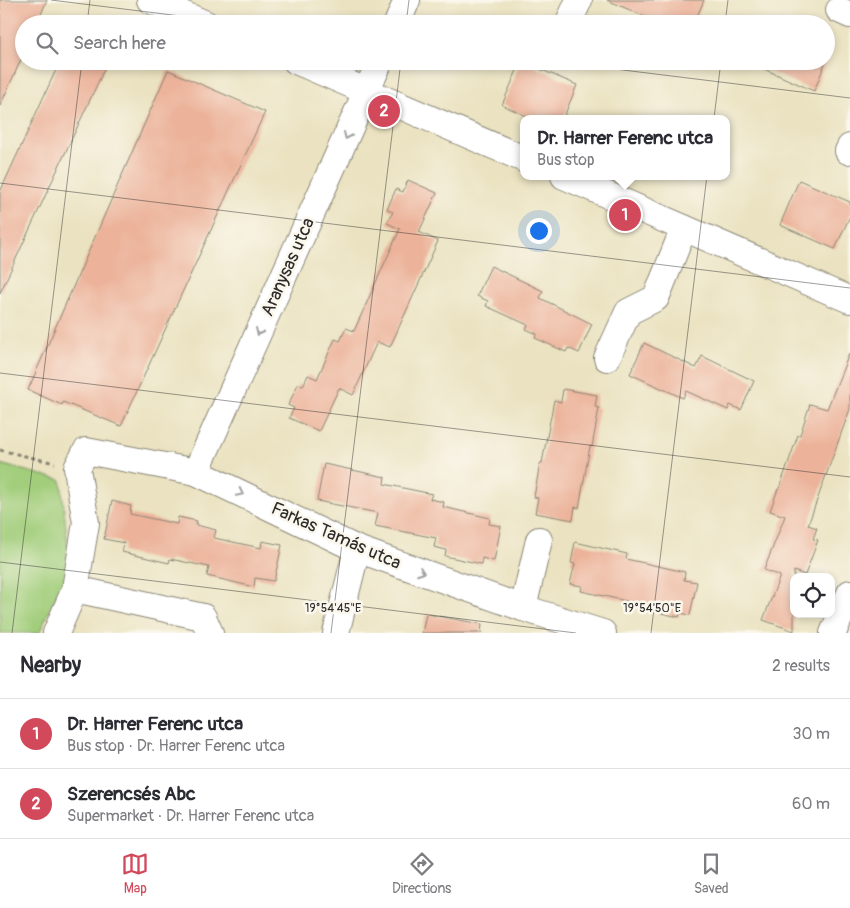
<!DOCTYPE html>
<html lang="en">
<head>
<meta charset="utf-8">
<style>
  :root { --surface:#fff; --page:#f2f2f3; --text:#2b2b33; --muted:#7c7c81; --line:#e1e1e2; --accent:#d1495b }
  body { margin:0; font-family:Pangolin,sans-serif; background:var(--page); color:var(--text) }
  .controls { position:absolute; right:15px; bottom:15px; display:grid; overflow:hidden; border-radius:10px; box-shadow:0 2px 8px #0003 }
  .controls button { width:45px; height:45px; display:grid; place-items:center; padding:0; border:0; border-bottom:1px solid var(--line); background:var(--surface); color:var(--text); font:25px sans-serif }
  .you { position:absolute; left:538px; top:230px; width:18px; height:18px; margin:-12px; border:4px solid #fff; border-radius:50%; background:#1a73e8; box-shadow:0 0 0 8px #1a73e833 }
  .badge { display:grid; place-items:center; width:32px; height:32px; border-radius:50%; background:var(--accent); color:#fff; font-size:16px; font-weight:700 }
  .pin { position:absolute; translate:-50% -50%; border:2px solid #fff; box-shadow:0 1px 5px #0006 }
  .popup { position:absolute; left:520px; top:115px; width:210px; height:65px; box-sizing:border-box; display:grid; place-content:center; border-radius:10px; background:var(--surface); filter:drop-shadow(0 1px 4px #0005); font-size:16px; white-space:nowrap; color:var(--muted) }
  .popup b { font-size:19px; color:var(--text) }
  .popup::after { content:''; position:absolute; left:50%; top:100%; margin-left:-10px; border:10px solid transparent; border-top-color:var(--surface) }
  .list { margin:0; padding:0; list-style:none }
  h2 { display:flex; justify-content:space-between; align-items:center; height:65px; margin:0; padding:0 20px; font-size:21px }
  h2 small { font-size:16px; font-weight:400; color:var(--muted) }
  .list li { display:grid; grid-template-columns:32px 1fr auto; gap:15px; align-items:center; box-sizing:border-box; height:70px; padding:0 20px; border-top:1px solid var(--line) }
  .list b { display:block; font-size:19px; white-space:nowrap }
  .list p { margin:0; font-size:16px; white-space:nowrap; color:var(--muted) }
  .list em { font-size:16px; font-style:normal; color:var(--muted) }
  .icon { flex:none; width:28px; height:28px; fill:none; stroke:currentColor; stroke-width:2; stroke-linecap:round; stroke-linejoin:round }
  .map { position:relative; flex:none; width:850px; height:633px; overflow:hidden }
  .search { position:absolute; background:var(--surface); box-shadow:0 2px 8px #0003; left:15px; right:15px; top:15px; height:55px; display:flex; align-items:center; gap:12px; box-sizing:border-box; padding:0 18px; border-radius:28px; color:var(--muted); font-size:19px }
  .sheet { height:205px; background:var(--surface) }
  nav { display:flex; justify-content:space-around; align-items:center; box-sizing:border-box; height:70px; border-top:1px solid var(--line); background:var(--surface); font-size:14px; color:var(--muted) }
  nav a { display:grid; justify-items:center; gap:2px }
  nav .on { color:var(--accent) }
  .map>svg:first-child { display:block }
</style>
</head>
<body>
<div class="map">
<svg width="850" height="633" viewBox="0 0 850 633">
  <rect width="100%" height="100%" fill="#fbf7ec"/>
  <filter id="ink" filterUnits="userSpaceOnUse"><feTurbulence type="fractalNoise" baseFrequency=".02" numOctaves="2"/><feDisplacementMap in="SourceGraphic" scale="10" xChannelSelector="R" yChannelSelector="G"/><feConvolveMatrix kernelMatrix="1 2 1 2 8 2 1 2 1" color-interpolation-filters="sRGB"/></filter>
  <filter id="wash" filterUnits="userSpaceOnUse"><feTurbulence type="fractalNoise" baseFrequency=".0096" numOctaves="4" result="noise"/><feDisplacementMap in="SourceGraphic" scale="20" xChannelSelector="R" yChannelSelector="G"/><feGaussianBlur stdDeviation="1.12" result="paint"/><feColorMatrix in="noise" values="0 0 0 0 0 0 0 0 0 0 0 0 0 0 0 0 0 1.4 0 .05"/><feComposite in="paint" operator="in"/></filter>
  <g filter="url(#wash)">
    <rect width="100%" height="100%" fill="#eae2c0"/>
    <polygon fill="#a2ce7b" stroke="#667c53" points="0,464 61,480 70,567 39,633 0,633"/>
    <g id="blocks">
      <g fill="#ecb29a">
        <polygon points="0,0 47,0 37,24 24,24 24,53 0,106"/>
        <polygon points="607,0 704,0 694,24 662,24"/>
        <polygon points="60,61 108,61 0,293 0,192"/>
        <polygon points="521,61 577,85 563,119 533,119 502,105"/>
        <polygon points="746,61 826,61 814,91"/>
        <polygon points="168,70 265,112 121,426 63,402 62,405 28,390"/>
        <polygon points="408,180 437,193 419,232 438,241 390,347 377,342 353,395 339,388 319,431 289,418 294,408 288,405 298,384 303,386 308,375 317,379 335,339 340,341 346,328 354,331 400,229 387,223 393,212 387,209 396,189 403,192"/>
        <polygon points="799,180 850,202 850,216 835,249 780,225"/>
        <polygon points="491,266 543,291 540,298 592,324 579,353 568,348 566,352 535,338 537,334 526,329 528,325 486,306 488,301 477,296"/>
        <polygon points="644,343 696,368 702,356 754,381 741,410 730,405 728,410 686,391 683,398 630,374"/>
        <polygon points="849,354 850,354 850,409 808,525 817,528 813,539 818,540 805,575 794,571 794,631 763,620 780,576 764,570 785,516 770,511 778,489 779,489 798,435 800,435 810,404 827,409"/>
        <polygon points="563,389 597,395 595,407 599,408 592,447 590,446 579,508 575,507 573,520 535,513 538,498 534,497 540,463 542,463 554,400 561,402"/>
        <polygon points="324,464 385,477 384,484 432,494 430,499 444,502 443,507 490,518 489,524 501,526 494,561 482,558 481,564 445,556 446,550 434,547 436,538 375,526 378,513 317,501"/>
        <polygon points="112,501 131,506 130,514 177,524 178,517 197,521 196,525 216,530 214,538 261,548 262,541 282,545 274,581 255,578 254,587 207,576 209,567 170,559 169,563 122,552 124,543 104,539"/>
        <polygon points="575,542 627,554 626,559 685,572 684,580 697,582 690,615 680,613 679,617 642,609 643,606 631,603 631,602 581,591 582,586 570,584 575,564 571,563"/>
        <polygon points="426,614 482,624 481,633 422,633"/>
      </g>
    </g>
  </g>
  <g filter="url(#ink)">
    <use href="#blocks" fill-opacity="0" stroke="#8a8676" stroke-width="1"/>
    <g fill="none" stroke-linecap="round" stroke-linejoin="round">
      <defs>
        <g id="minor">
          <polyline points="150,0 206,24"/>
          <polyline points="839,10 850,15"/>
          <polyline points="397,24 407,0"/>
          <polyline points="568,24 579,0"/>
          <polyline points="296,61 524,159"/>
          <polyline points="848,151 850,147"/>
          <polyline points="564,176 850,300"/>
          <polyline points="607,358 628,312 656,298 684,228"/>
          <polyline points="196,472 380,61"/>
          <polyline points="75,589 203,617 210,633"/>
          <polyline points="523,608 539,540"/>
          <polyline points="56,633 75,589 86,523 77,468 86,451 196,472 357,549 523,608 603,633"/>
          <polyline points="336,633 357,549"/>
          <polyline points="833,633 850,593"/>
        </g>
      </defs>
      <use href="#minor" stroke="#8a8676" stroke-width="28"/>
      <polyline stroke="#8a8676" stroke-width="3" stroke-dasharray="4 4" stroke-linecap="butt" points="0,450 55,463"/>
      <use href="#minor" stroke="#fff" stroke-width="26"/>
    </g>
    <defs><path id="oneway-chevron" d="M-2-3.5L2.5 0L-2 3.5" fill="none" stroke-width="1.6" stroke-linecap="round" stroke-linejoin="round" transform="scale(1.25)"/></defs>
    <g stroke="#a0a0a0">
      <use href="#oneway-chevron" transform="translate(347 136) rotate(114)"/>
      <use href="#oneway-chevron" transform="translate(259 332) rotate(114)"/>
      <use href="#oneway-chevron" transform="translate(240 493) rotate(26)"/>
      <use href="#oneway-chevron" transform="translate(421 572) rotate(20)"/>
    </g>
  </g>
  <path fill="none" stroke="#2b2b2b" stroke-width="1" stroke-opacity="0.45" d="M51,0l194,24M87,24l3,-24M406,24l3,-24M725,24l3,-24M550,61l300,37M0,183l850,105M0,373l850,104M0,562l576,71M12,633l70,-572M331,633l70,-572M651,633l70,-572"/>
  <g text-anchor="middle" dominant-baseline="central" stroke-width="5" stroke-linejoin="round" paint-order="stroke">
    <g font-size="18" fill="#2b2b2b" stroke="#fbf7ec">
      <text transform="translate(288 267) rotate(-66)">Aranysas utca</text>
      <text transform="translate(336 536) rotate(24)">Farkas Tamás utca</text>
    </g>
  </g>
  <g font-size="12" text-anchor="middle" fill="#2b2b2b" stroke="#fbf7ec" stroke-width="5" stroke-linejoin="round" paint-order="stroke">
    <text x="333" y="612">19°54'45"E</text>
    <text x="652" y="612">19°54'50"E</text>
  </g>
</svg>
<div class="controls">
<button><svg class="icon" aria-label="locate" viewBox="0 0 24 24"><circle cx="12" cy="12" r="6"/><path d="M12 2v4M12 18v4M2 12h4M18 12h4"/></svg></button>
</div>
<div class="you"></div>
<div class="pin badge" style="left:625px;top:215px">1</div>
<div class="popup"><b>Dr. Harrer Ferenc utca</b>Bus stop</div>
<div class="pin badge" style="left:384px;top:111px">2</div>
<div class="search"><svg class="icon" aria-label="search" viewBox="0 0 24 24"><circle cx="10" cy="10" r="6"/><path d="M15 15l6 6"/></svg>Search here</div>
</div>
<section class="sheet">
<h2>Nearby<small>2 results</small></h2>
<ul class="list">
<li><span class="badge">1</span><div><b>Dr. Harrer Ferenc utca</b><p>Bus stop · Dr. Harrer Ferenc utca</p></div><em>30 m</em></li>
<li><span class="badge">2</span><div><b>Szerencsés Abc</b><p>Supermarket · Dr. Harrer Ferenc utca</p></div><em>60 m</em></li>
</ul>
</section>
<nav>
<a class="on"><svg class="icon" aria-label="map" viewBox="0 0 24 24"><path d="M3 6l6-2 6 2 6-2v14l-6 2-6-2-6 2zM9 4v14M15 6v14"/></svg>Map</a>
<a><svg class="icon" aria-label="directions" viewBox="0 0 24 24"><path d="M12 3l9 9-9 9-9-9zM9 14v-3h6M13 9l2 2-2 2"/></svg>Directions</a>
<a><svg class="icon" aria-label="saved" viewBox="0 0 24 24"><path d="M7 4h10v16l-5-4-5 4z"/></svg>Saved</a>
</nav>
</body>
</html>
